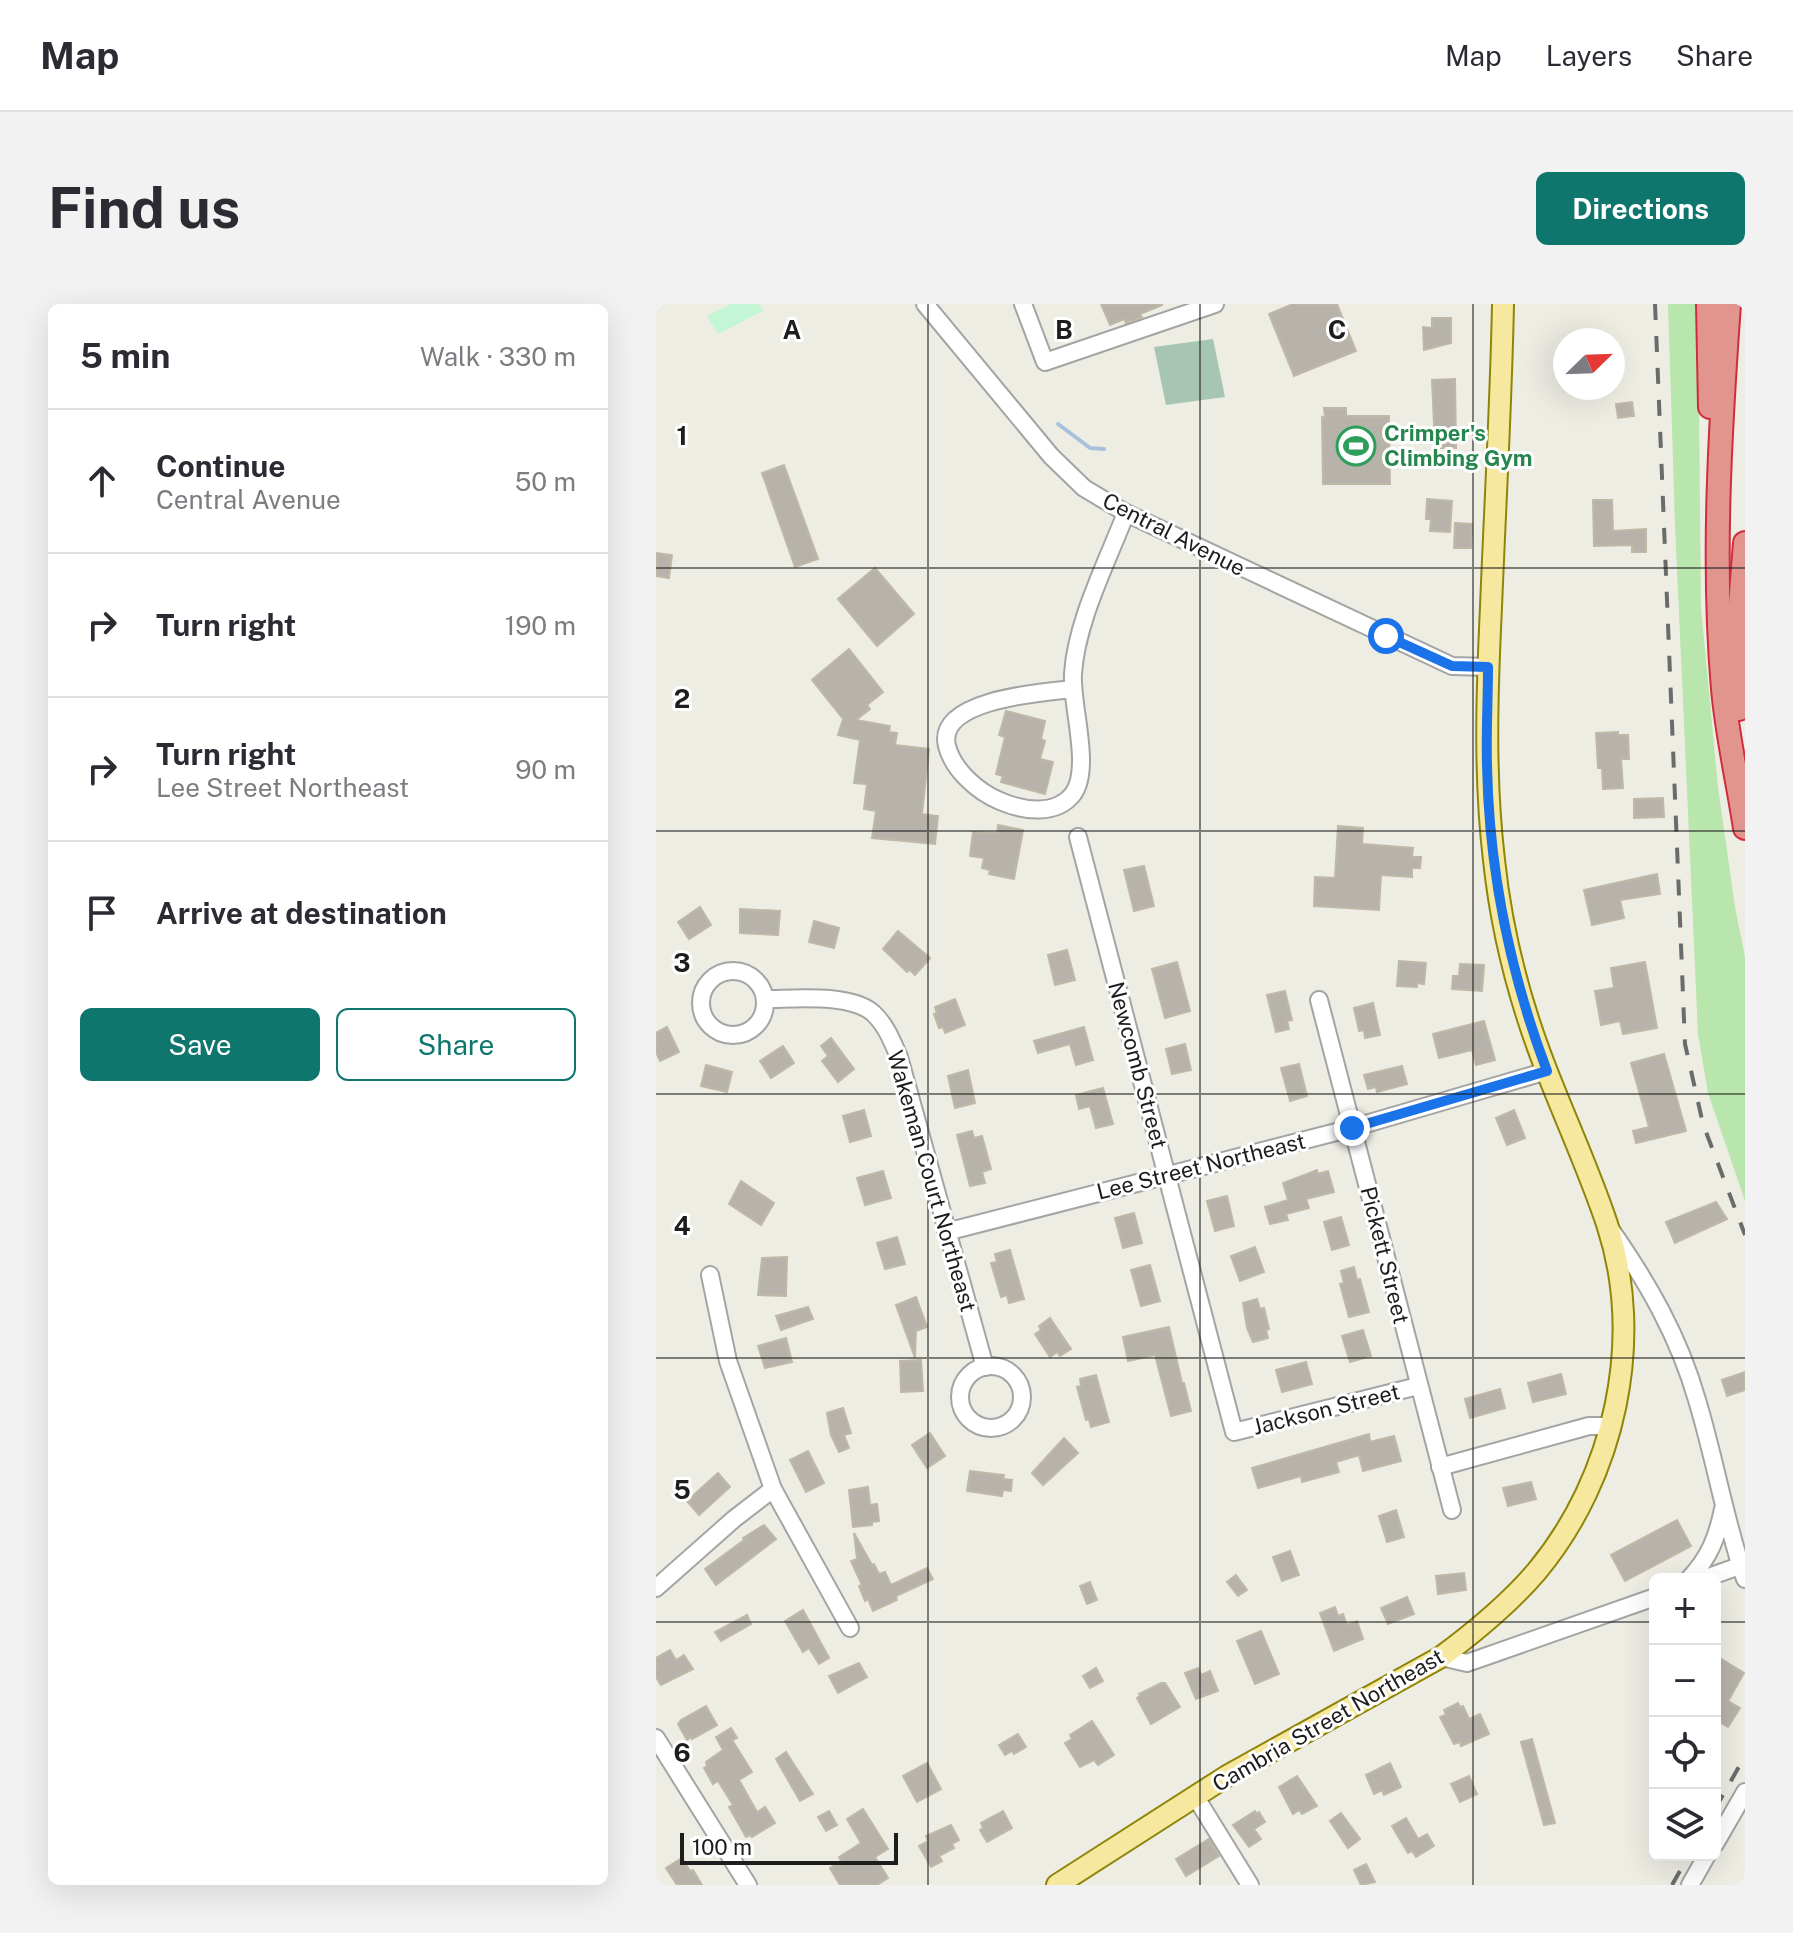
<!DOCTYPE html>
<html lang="en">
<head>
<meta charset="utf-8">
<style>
  :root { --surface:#fff; --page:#f2f2f3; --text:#2b2b33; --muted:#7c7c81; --line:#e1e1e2; --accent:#0f766e }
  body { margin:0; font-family:"Public Sans",sans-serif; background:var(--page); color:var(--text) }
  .controls { position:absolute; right:24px; bottom:24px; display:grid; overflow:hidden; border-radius:12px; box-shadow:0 8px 32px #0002 }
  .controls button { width:72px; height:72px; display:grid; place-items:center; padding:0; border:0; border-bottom:2px solid var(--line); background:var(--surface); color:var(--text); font:40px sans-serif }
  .compass { position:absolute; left:897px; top:24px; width:72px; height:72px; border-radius:50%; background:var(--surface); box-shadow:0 8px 32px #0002; rotate:67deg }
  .scale { position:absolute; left:24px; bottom:20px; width:218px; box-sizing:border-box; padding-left:8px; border:4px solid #1d1d1d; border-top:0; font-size:22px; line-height:28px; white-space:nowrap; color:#1d1d1d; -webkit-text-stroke:6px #fff; paint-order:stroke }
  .stop { position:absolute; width:24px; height:24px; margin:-18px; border:6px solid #1a73e8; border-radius:50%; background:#fff }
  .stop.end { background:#1a73e8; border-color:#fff; box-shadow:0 2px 8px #0008 }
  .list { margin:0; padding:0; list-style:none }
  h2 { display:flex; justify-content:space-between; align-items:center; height:104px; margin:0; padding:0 32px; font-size:34px }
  h2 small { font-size:26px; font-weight:400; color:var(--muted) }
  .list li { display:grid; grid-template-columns:52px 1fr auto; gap:24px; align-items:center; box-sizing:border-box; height:144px; padding:0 32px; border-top:2px solid var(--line) }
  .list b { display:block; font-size:30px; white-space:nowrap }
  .list p { margin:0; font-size:26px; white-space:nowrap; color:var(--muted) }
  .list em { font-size:26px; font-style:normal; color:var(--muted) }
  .actions { display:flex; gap:16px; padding:24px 32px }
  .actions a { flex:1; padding:18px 0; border:2px solid var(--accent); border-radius:12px; text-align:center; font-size:28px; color:var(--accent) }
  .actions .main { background:var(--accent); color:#fff }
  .icon { flex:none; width:44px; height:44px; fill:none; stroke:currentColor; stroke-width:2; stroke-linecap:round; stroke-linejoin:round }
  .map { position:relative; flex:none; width:1089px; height:1581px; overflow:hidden; border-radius:12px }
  header { display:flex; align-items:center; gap:48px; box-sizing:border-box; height:112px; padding:0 40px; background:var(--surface); border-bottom:2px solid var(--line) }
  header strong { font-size:38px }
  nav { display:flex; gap:44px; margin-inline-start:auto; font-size:28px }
  .intro { display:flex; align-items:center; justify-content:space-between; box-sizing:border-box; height:192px; padding:0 48px }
  h1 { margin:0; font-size:56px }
  .button { padding:20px 36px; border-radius:12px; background:var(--accent); color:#fff; font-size:28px; font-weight:700 }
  main { display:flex; gap:48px; padding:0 48px }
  aside { flex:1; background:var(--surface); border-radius:12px; box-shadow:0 8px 32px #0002 }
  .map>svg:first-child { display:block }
</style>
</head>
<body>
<header>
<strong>Map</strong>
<nav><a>Map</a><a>Layers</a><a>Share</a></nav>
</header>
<div class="intro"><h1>Find us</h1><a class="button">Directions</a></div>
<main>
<aside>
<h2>5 min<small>Walk · 330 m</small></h2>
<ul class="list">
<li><svg class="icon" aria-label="ahead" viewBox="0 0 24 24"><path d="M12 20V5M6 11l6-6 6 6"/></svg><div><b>Continue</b><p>Central Avenue</p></div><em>50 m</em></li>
<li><svg class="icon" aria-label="right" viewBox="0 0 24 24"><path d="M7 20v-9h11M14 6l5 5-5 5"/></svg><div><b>Turn right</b></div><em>190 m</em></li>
<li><svg class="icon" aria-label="right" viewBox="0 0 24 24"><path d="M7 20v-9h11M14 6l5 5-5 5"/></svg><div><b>Turn right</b><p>Lee Street Northeast</p></div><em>90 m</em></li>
<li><svg class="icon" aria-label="arrive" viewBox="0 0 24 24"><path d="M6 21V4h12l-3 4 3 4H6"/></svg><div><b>Arrive at destination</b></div></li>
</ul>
<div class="actions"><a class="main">Save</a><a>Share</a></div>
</aside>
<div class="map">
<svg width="1089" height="1581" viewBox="0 0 1089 1581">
  <rect width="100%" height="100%" fill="#eeede4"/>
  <polygon fill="#b9e6ac" points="1012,0 1042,0 1045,303 1062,483 1079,603 1089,653 1089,897 1052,789 1042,730 1019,221"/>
  <polygon fill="#a6c6b3" points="557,35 569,93 510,101 498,43"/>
  <polygon fill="#c3f6d4" points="75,0 103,0 107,7 62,30 51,12"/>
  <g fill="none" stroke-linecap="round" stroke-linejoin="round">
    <polyline stroke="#a6c1da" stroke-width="4" points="402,120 434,144 448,145"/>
  </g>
  <g fill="#b7b3aa" stroke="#bfb8a7" stroke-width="2">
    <polygon points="445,0 506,0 506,1 484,10 486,13 470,19 468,15 454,21"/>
    <polygon points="637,0 681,0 700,47 638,72 613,10"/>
    <polygon points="776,14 795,14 795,39 768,46 767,23 776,24"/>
    <polygon points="799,75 800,144 779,144 776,76"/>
    <polygon points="976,98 978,112 962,114 960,100"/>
    <polygon points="668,104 690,104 690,112 733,112 734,180 667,180 666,113 669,114"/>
    <polygon points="128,161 162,255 139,263 106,169"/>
    <polygon points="771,195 796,197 794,228 774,227 775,215 770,215"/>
    <polygon points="937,196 956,196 957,227 990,225 990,248 976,248 976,241 938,242"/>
    <polygon points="799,219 816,220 815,244 798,244"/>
    <polygon points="0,249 16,251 13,274 0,272"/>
    <polygon points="219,264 258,310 221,342 182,295"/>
    <polygon points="193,345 227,388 211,401 214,405 200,416 234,422 233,428 241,429 239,441 273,445 266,510 282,512 279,540 216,534 220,507 208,505 211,480 198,479 204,436 182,431 187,415 156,376"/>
    <polygon points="350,407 389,417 385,435 389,437 384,455 397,458 389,490 345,478 347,472 340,470 349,433 343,431"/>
    <polygon points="962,428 962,431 972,431 973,455 965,455 967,484 947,485 946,464 942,464 940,429"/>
    <polygon points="1007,494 1008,513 978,514 978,495"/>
    <polygon points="342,521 367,526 358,575 333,570 334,566 326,564 328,554 314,552 317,528 341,529"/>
    <polygon points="682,522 707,524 706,540 757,544 756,553 765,553 764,564 756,564 756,573 725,571 723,606 658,602 659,573 679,574"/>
    <polygon points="488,562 498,602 478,607 468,566"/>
    <polygon points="1001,570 1004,590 964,596 968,614 936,621 928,586"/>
    <polygon points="44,603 55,621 33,635 22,618"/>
    <polygon points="84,605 124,607 122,631 84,629"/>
    <polygon points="158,617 183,624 178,644 153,638"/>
    <polygon points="242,627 274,654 259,671 254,666 251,668 227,645"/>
    <polygon points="411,646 419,676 399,681 392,651"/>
    <polygon points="743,657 770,659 768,680 761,679 761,683 741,682"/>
    <polygon points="521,658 534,707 509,714 496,665"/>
    <polygon points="989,658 1001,724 967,730 964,717 945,721 939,687 958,684 955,664"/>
    <polygon points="804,660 828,661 826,687 796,685 797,672 803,672"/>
    <polygon points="629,687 636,716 631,717 633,725 620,728 611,691"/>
    <polygon points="299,695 309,721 289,729 287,723 283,724 278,710 281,709 279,703"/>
    <polygon points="717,699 724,731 709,734 708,726 703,727 698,704"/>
    <polygon points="828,717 839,756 820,761 816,746 783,754 777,730"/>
    <polygon points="11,723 23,748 4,757 0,748 0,729"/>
    <polygon points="428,723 437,756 420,761 414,740 382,749 378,737"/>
    <polygon points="175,734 198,765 182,778 166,757 172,752 165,742"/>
    <polygon points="529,740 535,766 516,770 510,745"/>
    <polygon points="127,742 138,759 115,774 104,757"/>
    <polygon points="1008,750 1030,827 980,839 977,827 993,823 975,759"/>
    <polygon points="643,760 651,792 634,797 625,764"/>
    <polygon points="50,761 76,768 71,788 45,782"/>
    <polygon points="746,762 751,780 721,788 720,783 712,785 708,771"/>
    <polygon points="312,766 319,799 299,804 292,772"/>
    <polygon points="447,784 457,820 440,824 434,802 423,805 420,791"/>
    <polygon points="208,806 215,832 194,838 187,812"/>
    <polygon points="858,806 869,834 851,841 840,814"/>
    <polygon points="316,827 318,834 326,832 335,865 326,868 329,879 314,882 301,831"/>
    <polygon points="661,866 662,870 672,867 678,888 650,895 653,904 630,910 632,916 614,920 609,903 632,896 627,879"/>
    <polygon points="227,867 235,894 209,901 201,874"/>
    <polygon points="85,877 118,899 105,921 73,900"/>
    <polygon points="571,892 578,922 559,927 551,897"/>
    <polygon points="1060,898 1071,915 1019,939 1010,918"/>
    <polygon points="478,909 486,939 467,944 459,914"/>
    <polygon points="685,913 693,941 676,946 668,918"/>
    <polygon points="241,933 249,960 229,965 221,939"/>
    <polygon points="599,943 608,968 584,977 575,952"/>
    <polygon points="354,946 368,995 353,999 351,991 345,993 335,959 341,958 339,950"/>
    <polygon points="131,953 130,992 102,991 106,954"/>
    <polygon points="494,961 504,997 485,1002 475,966"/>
    <polygon points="698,963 701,976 704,975 713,1008 693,1013 684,980 688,979 685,967"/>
    <polygon points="260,993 271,1023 260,1027 259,1054 240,1001"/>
    <polygon points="601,995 604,1005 608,1004 613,1025 610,1026 612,1034 597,1038 591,1024 587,999"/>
    <polygon points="152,1003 157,1015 125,1026 120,1012"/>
    <polygon points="394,1014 415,1045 404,1052 401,1048 394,1053 379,1030 385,1026 383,1022"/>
    <polygon points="513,1023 526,1079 528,1079 535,1107 515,1112 499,1051 472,1057 467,1033"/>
    <polygon points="707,1026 715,1052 694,1058 686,1032"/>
    <polygon points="130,1034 136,1058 109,1064 102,1042"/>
    <polygon points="265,1056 267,1087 245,1088 244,1057"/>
    <polygon points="650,1058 656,1080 626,1088 620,1066"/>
    <polygon points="1089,1068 1089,1086 1071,1092 1066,1076"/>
    <polygon points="905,1070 910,1090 877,1098 872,1079"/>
    <polygon points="440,1071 453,1118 435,1123 433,1115 430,1116 421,1083 425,1082 424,1075"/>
    <polygon points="844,1085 849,1104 814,1114 809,1095"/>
    <polygon points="187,1104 195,1129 188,1131 193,1144 183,1148 175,1131 171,1109"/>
    <polygon points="274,1129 289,1152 271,1164 256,1141"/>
    <polygon points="713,1130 714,1138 738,1132 745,1157 707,1167 703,1151 680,1158 683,1168 646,1178 645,1172 602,1184 596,1164"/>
    <polygon points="408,1134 422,1149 387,1181 376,1169"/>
    <polygon points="152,1147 168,1179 150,1188 134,1156"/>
    <polygon points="314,1167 348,1171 347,1175 356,1176 355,1187 347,1186 346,1192 311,1187"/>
    <polygon points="62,1169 74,1183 43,1211 31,1197"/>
    <polygon points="875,1178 880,1195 852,1202 847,1184"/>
    <polygon points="212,1183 214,1201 221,1200 223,1217 216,1218 216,1221 197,1223 193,1186"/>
    <polygon points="740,1206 748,1233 731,1238 723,1212"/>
    <polygon points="1021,1216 1035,1242 969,1277 955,1251"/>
    <polygon points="108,1221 120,1235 60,1281 49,1265 88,1236 87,1234"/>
    <polygon points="198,1229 216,1261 218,1260 223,1270 229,1268 235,1281 271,1264 277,1275 240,1292 241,1296 217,1307 212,1295 209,1297 203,1282 206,1281 195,1257 201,1255"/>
    <polygon points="634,1247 643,1271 626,1277 617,1253"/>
    <polygon points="808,1269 810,1286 782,1290 780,1272"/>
    <polygon points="580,1271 591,1286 582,1292 571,1278"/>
    <polygon points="434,1278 441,1296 431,1300 424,1282"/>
    <polygon points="751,1293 758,1310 732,1320 725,1304"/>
    <polygon points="679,1303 682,1312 687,1310 691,1321 701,1317 707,1335 678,1347 664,1309"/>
    <polygon points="147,1306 173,1354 163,1360 153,1344 147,1348 129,1317"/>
    <polygon points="91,1311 95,1320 65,1337 59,1328"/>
    <polygon points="605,1327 623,1370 599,1380 581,1337"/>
    <polygon points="14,1346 20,1356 28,1351 37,1365 5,1381 0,1373 0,1354"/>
    <polygon points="1059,1351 1088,1369 1072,1397 1084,1404 1072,1423 1060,1416 1059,1418"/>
    <polygon points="203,1359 211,1373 182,1389 173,1372"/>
    <polygon points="440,1364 447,1377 434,1384 427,1372"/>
    <polygon points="542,1364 545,1371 554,1367 562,1387 540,1395 529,1369"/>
    <polygon points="505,1379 509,1379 524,1403 495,1420 481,1394 484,1392 483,1390"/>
    <polygon points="802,1399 804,1403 807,1402 813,1415 824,1410 833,1430 805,1442 804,1438 798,1440 784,1413 790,1411 788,1406"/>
    <polygon points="50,1402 61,1421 36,1435 35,1433 31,1436 22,1420 25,1416"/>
    <polygon points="436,1417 458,1451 442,1461 438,1456 424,1463 409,1439 416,1435 414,1431"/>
    <polygon points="75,1424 81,1434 76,1436 96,1468 83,1476 101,1508 109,1503 119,1519 96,1533 94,1531 90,1533 73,1503 77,1501 62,1477 57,1480 48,1464 51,1462 50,1458 67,1446 60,1433"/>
    <polygon points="362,1430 370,1443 358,1450 356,1447 349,1451 343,1441"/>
    <polygon points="876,1435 899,1519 888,1521 865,1438"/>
    <polygon points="130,1448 157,1490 144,1497 120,1455"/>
    <polygon points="271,1459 285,1485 261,1498 247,1472"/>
    <polygon points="734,1459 745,1483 728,1491 726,1486 718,1490 710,1471"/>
    <polygon points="641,1472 661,1502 646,1510 643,1506 637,1510 623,1483"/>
    <polygon points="813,1472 821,1490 804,1498 795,1480"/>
    <polygon points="207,1505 232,1545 219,1553 232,1574 221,1581 184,1581 174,1564 185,1557 183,1553 205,1539 191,1515"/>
    <polygon points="173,1507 181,1521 170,1527 162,1513"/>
    <polygon points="347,1507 356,1524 331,1538 324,1526 327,1524 325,1519"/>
    <polygon points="599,1507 601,1510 603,1508 609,1518 598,1525 605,1535 593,1543 577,1521"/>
    <polygon points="685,1509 704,1535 692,1544 674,1517"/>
    <polygon points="750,1514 762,1535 771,1530 778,1542 760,1553 756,1547 752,1549 736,1522"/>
    <polygon points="295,1521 303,1536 296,1540 298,1544 283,1552 286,1557 275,1563 263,1542 272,1537 270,1532"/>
    <polygon points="553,1535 563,1552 530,1572 520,1555"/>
    <polygon points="26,1554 34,1567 37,1566 46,1581 21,1581 10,1564"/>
    <polygon points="710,1560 719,1578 705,1581 698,1566"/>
  </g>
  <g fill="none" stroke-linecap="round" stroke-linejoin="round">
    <defs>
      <g id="minor">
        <polyline points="269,0 395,152 428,184 470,209 796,362 832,363"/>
        <polyline points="367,0 389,58 559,0"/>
        <path d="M417,385c-28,3 -138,10 -126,57 6,24 31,46 53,55 23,10 56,15 73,-7 19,-26 -2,-88 0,-120 3,-52 34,-112 53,-161"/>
        <polyline points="422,533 578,1128 762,1082"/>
        <circle cx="77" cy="699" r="32"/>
        <path d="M110,695c28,0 84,-6 107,14 13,12 19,28 26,44l86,310"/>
        <polyline points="663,696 796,1206"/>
        <path d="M955,926c37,53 68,107 86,170 18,59 28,121 48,179"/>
        <polyline points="290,928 696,824 891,767"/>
        <polyline points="54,971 72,1057 117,1185 194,1324"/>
        <circle cx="335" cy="1093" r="31"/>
        <polyline points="784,1163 933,1122 954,1122"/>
        <path d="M1033,1275c20,-21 28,-41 34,-70"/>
        <polyline points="1047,1275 1089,1260"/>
        <polyline points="0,1284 78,1215 117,1185"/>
        <polyline points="785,1353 811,1359 999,1293"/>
        <polyline points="0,1434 92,1581"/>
        <polyline points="539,1492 594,1581"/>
        <polyline points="1059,1540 1089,1488"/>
        <polyline points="1034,1581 1051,1551"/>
      </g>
      <path id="major" d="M401,1581l170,-109 214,-119c35,-26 68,-53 96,-86 78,-94 108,-231 70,-347 -19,-57 -45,-112 -66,-168 -24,-64 -40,-130 -47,-196 -10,-84 -7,-169 -3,-253 4,-101 10,-202 12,-303"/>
      <g id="highway">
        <polyline points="1052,0 1054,103"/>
        <path d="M1073,0c-9,127 -17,258 -6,385 4,46 15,93 22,139"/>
        <polyline points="1083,405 1081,339 1089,239"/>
      </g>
    </defs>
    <use href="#minor" stroke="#a4a4a4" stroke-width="20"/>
    <use href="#major" stroke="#8f8508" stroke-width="24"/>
    <use href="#highway" stroke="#d02d3b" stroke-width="26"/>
    <use href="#minor" stroke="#fff" stroke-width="16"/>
    <use href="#major" stroke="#f7e8a0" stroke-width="20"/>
    <use href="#highway" stroke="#e2958f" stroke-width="22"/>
    <g stroke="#6b6b6b" stroke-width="4" stroke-dasharray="16 16" stroke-linecap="butt">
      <polyline points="999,0 1029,740 1047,820 1089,931"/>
      <polyline points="1059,1505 1089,1452"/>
      <polyline points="1016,1581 1033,1551"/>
    </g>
  </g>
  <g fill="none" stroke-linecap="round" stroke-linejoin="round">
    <path stroke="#1a73e8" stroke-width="10" d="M696,824l195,-57c-37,-98 -58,-200 -60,-306 -1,-32 1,-65 1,-98l-36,-1 -66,-30"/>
  </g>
  <path fill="none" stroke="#1d1d1d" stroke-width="2" stroke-opacity="0.55" d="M272,0v1581M544,0v1581M817,0v1581M0,264h1089M0,527h1089M0,790h1089M0,1054h1089M0,1318h999M1059,1318h30"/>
  <defs>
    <symbol id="stadium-ring" viewBox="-11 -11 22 22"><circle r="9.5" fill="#fff" stroke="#2e9e5b" stroke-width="1.5"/><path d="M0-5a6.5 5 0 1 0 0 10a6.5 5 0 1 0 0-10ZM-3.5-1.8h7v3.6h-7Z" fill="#2e9e5b"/></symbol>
  </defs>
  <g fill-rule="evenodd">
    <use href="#stadium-ring" x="678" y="120" width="44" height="44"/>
  </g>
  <g text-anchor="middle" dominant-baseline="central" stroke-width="6" stroke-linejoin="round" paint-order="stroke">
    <g font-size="22" font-weight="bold" fill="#27864d" stroke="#fff" text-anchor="start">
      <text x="728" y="129">Crimper's<tspan x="728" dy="25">Climbing Gym</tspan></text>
    </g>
    <g font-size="22" fill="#1d1d1d" stroke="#fff">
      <text transform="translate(518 230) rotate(27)">Central Avenue</text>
      <text transform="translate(482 761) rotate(75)">Newcomb Street</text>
      <text transform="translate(545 862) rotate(-14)">Lee Street Northeast</text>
      <text transform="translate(276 877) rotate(74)">Wakeman Court Northeast</text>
      <text transform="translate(729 951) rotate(76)">Pickett Street</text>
      <text transform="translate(670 1105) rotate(-14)">Jackson Street</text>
      <text transform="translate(672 1416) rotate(-30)">Cambria Street Northeast</text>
    </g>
  </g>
  <g font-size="26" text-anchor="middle" font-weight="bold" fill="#1d1d1d" stroke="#fff" stroke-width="6" stroke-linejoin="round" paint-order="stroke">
    <text x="136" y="35">A</text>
    <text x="408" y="35">B</text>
    <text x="681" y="35">C</text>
    <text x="26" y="141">1</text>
    <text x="26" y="404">2</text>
    <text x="26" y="668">3</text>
    <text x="26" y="931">4</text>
    <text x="26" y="1195">5</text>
    <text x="26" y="1458">6</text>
  </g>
</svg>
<div class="controls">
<button>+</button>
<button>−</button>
<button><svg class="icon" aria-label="locate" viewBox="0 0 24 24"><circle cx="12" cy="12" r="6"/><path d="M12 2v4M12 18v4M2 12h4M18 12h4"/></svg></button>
<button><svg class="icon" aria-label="layers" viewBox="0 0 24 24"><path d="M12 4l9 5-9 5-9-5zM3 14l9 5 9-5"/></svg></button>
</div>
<svg class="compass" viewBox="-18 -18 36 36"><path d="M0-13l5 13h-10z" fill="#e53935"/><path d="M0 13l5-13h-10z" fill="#7c7c81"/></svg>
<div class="scale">100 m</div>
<div class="stop" style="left:730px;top:332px"></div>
<div class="stop end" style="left:696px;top:824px"></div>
</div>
</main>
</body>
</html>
